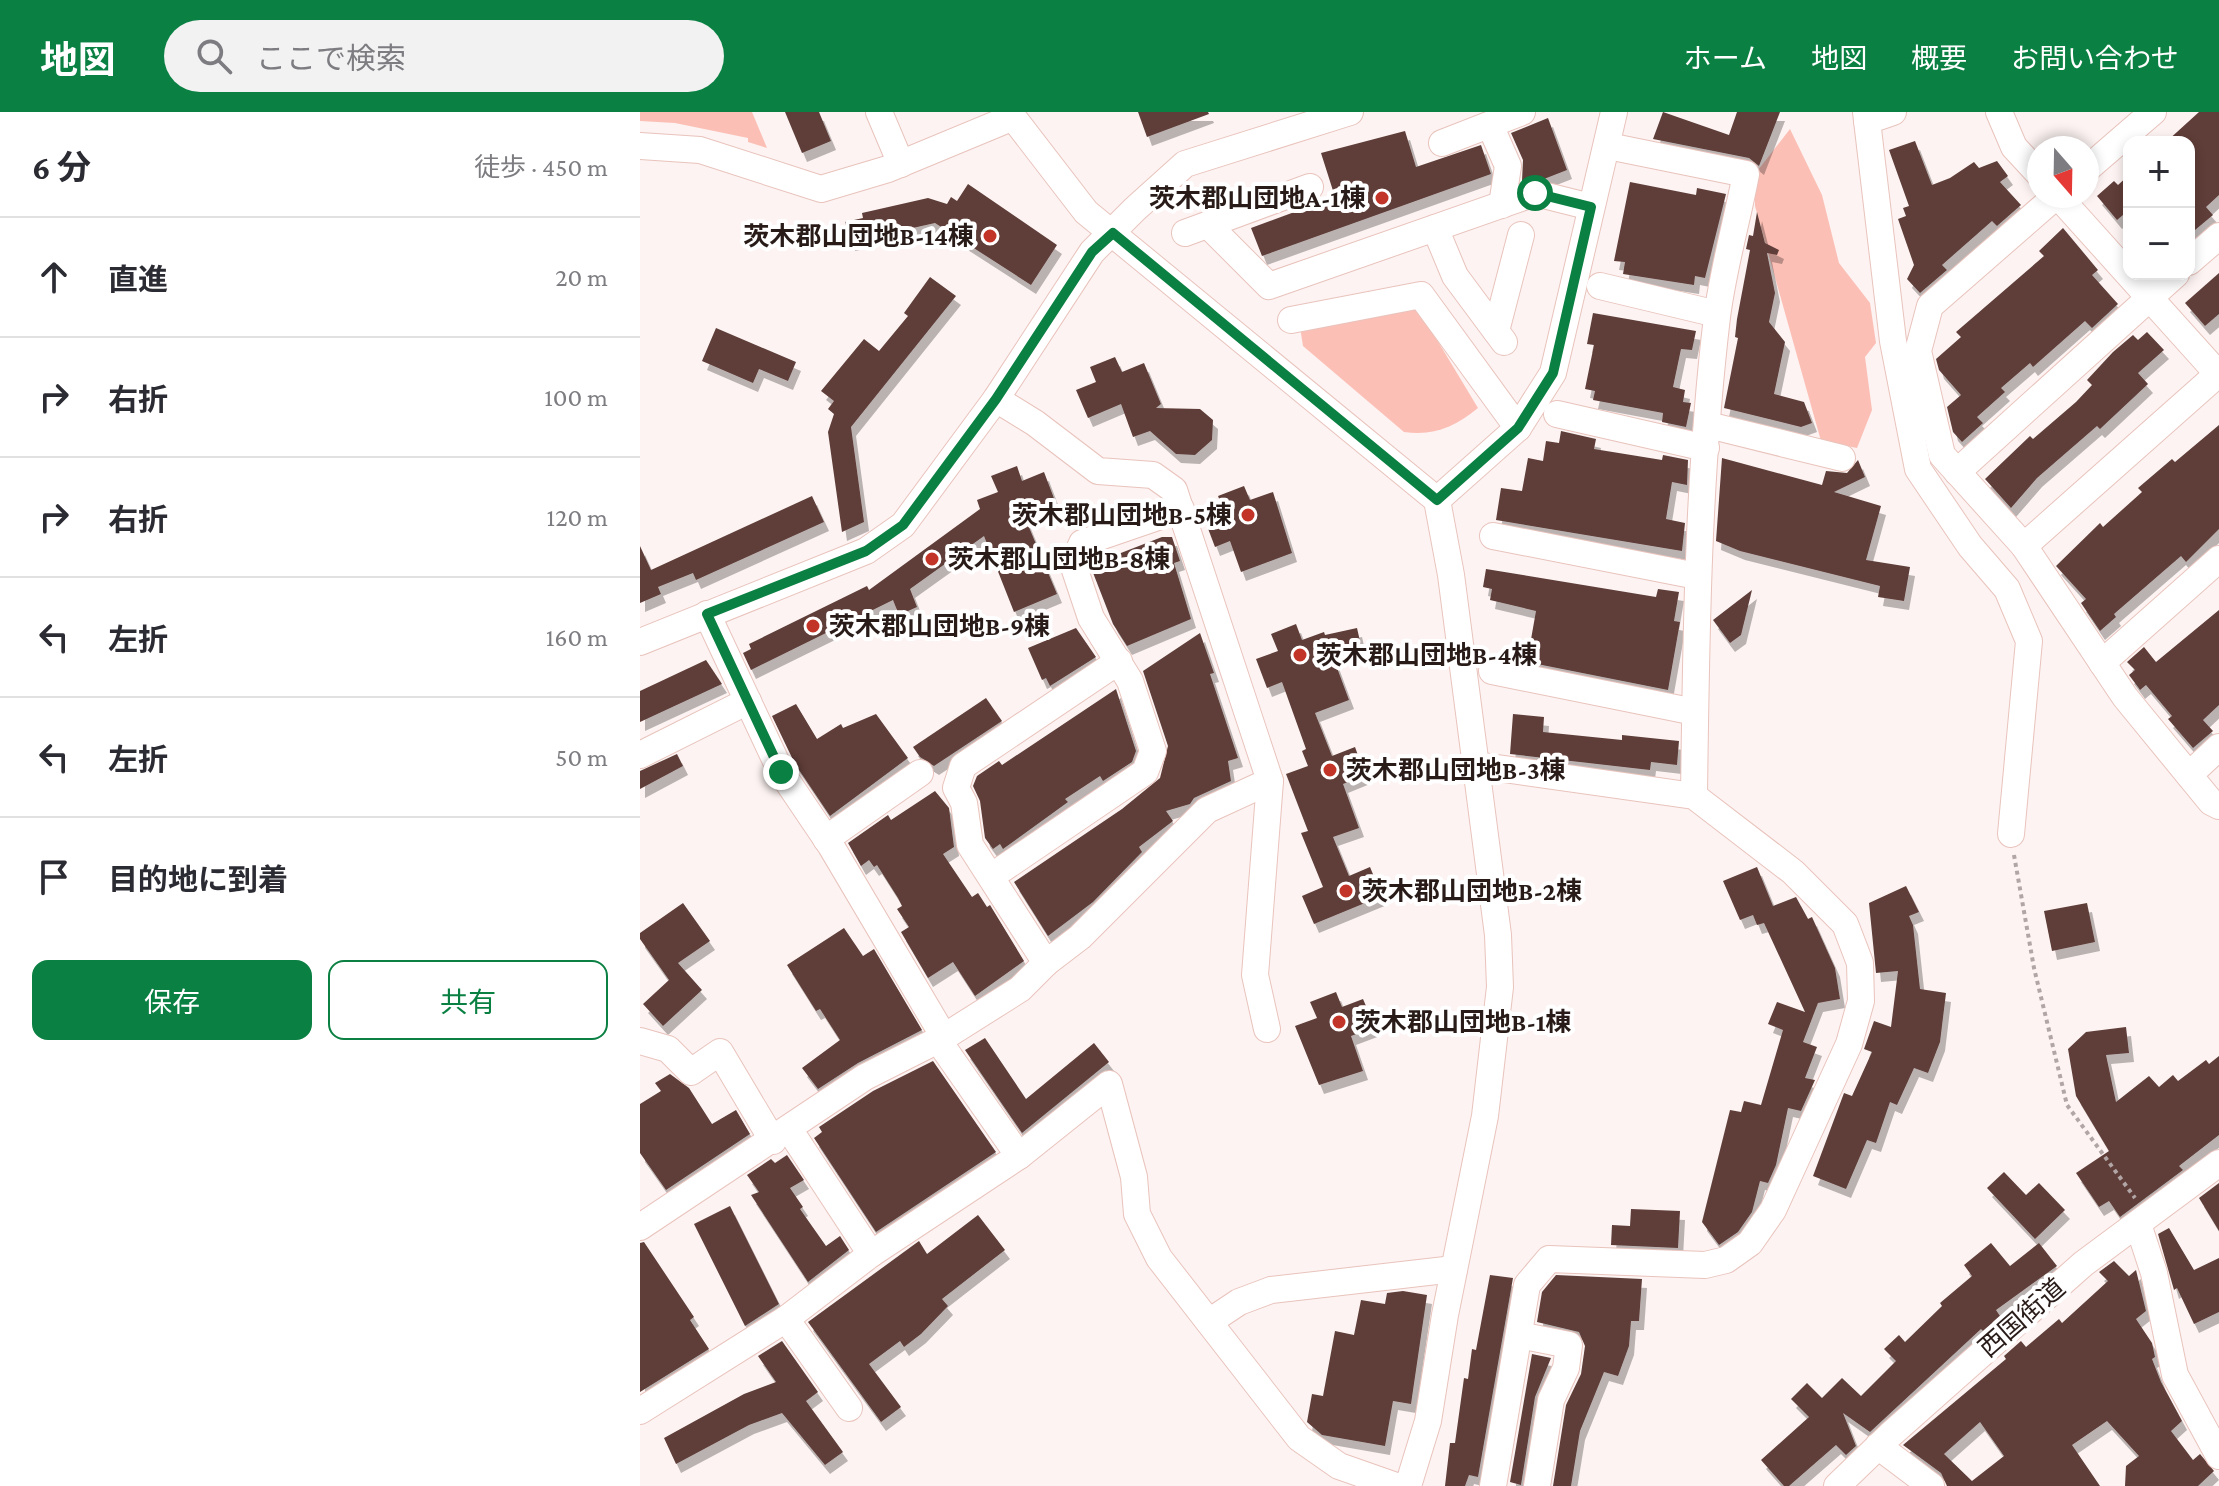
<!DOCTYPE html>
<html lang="ja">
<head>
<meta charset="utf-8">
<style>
  :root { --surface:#fff; --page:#f2f2f3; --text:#2b2b33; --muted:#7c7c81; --line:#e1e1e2; --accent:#0b8043 }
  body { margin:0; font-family:"Crimson Pro","Noto Sans JP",serif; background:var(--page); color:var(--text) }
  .controls { position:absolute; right:24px; top:24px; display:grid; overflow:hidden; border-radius:16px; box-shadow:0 4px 12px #0003 }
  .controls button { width:72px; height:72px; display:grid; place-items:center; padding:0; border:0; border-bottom:2px solid var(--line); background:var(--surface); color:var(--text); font:40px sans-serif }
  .compass { position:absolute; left:1387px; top:24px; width:72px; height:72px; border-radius:50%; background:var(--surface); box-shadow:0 4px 12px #0003; rotate:160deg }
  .stop { position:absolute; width:24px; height:24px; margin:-18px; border:6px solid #0b8043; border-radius:50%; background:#fff }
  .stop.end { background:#0b8043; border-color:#fff; box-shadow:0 2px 8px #0008 }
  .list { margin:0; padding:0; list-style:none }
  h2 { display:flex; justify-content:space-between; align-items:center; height:104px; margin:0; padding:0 32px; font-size:34px }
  h2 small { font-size:26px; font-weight:400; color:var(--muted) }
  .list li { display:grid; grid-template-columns:52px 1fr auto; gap:24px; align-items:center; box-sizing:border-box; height:120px; padding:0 32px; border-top:2px solid var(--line) }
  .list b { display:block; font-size:30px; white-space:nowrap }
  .list em { font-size:26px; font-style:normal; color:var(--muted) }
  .actions { display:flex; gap:16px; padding:24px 32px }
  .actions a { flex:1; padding:18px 0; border:2px solid var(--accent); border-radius:16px; text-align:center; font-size:28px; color:var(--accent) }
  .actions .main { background:var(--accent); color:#fff }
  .icon { flex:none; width:44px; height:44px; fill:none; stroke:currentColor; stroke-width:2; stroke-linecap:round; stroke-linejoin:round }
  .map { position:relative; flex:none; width:1579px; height:1374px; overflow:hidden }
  header { display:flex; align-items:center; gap:48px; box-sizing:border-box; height:112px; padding:0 40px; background:var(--accent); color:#fff }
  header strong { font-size:38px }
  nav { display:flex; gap:44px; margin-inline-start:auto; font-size:28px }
  .search { width:560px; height:72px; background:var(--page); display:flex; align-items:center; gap:20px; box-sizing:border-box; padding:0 28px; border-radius:44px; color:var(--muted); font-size:30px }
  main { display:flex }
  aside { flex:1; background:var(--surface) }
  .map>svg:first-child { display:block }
</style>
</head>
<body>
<header>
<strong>地図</strong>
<div class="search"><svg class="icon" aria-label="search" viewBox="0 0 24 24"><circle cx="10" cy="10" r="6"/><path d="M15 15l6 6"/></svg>ここで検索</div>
<nav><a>ホーム</a><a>地図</a><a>概要</a><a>お問い合わせ</a></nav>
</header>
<main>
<aside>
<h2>6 分<small>徒歩 · 450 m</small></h2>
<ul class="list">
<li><svg class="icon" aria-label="ahead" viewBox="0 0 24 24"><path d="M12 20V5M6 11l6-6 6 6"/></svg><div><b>直進</b></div><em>20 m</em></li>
<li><svg class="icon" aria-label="right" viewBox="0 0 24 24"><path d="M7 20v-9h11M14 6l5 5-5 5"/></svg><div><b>右折</b></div><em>100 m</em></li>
<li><svg class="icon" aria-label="right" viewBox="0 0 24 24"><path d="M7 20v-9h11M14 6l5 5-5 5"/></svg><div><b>右折</b></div><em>120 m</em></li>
<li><svg class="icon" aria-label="left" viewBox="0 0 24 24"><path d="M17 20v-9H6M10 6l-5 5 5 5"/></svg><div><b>左折</b></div><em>160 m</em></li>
<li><svg class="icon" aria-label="left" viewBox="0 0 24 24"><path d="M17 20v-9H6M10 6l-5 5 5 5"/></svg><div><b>左折</b></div><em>50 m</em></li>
<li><svg class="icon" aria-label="arrive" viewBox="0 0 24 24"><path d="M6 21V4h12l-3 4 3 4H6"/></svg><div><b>目的地に到着</b></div></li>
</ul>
<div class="actions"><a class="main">保存</a><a>共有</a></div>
</aside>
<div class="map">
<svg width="1579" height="1374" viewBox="0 0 1579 1374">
  <defs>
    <filter id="shadow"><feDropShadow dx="5" dy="9" stdDeviation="0" flood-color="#0004"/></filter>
  </defs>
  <rect width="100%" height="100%" fill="#fcf3f2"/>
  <g fill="#fcbfb5">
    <polygon points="0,0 112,0 127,36 108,30 108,26 35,11 0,9"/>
    <polygon points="1150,17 1182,83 1199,151 1230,191 1236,231 1225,245 1232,298 1217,336 1181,329 1115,94 1115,62"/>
    <path d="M776,193l62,103c-24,19 -43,28 -74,24l-101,-86 -3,-19z"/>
  </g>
  <g fill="#5e3e39" fill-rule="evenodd" filter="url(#shadow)">
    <polygon points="145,0 179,0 191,29 162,41"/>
    <polygon points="498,0 568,0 569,2 507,25"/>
    <polygon points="1023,0 1089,23 1097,0 1140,0 1119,54 1109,46 1013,27"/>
    <polygon points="1559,0 1579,0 1579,83 1566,95 1573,103 1549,123 1549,30 1526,30"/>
    <polygon points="908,6 927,58 904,67 882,69 883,48 871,21"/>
    <polygon points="765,19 776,55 841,33 851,62 622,144 611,116 695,85 681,41"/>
    <polygon points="1275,29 1292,73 1310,66 1334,50 1339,56 1357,49 1368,64 1360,70 1381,93 1357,114 1352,109 1302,153 1307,158 1280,181 1267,167 1274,153 1258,107 1266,104 1263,96 1269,94 1249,38"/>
    <polygon points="1489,63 1489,98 1477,108 1457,84 1474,69 1478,73"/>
    <polygon points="990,70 1056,83 1057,76 1086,82 1065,166 1055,164 1054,173 983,162 985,150 974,149"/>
    <polygon points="328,72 417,133 391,173 295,111 210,130 205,110 223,106 222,101 288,86 307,92 311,85 317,89"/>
    <polygon points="1117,100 1125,131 1139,138 1137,143 1127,141 1135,181 1129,210 1145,230 1134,282 1164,290 1172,311 1161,315 1084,296 1098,226 1095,225 1097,207 1110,138 1106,137 1109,123 1113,124"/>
    <polygon points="1423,116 1458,158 1452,163 1478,192 1452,216 1445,209 1393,255 1390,251 1361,276 1365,280 1337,305 1343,311 1322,330 1313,320 1307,295 1321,283 1299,258 1296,247 1321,225 1316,220 1404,144 1399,139"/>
    <polygon points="1579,161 1579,202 1565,214 1545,191"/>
    <polygon points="290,165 316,184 211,315 224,410 202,420 188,320 194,302 188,297 194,289 181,279 224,227 239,239 268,204 264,201"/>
    <polygon points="953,201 1056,219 1052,238 1041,237 1033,275 1045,278 1043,290 1051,291 1046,315 1022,310 1023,301 953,288 955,279 945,277 954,233 947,232"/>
    <polygon points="76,216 156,250 148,269 119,257 113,271 62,249"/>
    <polygon points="1507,220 1524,238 1498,261 1508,272 1460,317 1457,314 1397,366 1371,396 1345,367 1390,324 1393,327 1436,290 1452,273 1447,268 1473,240 1493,223 1498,228"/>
    <polygon points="475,245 482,260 504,251 521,292 516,296 560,297 573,308 572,328 555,343 536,342 510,319 493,325 481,292 448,306 436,278 456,270 450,255"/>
    <polygon points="1579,313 1579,417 1546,450 1541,444 1474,502 1476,505 1460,519 1441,491 1446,487 1416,454 1460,411 1463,415 1502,380 1498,376 1532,347 1535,350"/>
    <polygon points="921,319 956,327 954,337 1022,348 1023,343 1048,348 1047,373 1032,370 1026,407 1045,411 1042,439 856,408 861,376 882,379 888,346 903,349 906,329 919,331"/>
    <polygon points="1082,346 1182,373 1186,359 1207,361 1218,348 1225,365 1194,380 1241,394 1226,448 1270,455 1264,489 1238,485 1240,474 1100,439 1076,429"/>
    <polygon points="377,354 382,369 404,360 415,389 383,401 417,482 374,500 344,424 270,477 277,495 259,503 253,488 111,558 103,541 111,537 109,532 227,474 229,478 340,397 337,388 358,380 351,364"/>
    <polygon points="604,374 610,388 633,380 652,441 601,460 590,429 575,435 564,406 584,399 578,384"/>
    <polygon points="172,384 184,410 56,468 53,461 18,475 21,482 0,491 0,434 11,458"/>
    <polygon points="522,425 532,425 540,449 534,451 551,507 487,534 473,512 450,453"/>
    <polygon points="846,457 1016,485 1018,477 1039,480 1034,509 1040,510 1028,578 887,550 896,499 850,488 852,477 843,475"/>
    <polygon points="1112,478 1101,523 1090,531 1073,508"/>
    <polygon points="1579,498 1579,593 1563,608 1573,619 1553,636 1528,607 1532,604 1506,573 1500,578 1498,575 1489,563 1495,558 1487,550 1504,535 1516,550"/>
    <polygon points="656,512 662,528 684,520 685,523 717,516 722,538 693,545 709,588 675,601 692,644 715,635 725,663 703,672 719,716 693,725 709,764 730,755 742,784 674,812 662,784 683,775 661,721 668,719 646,662 668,654 662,639 666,637 642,570 627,576 616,547 638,539 631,522"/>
    <polygon points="436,516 456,545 410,574 406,566 402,568 388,536"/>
    <polygon points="560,521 574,561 570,562 598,646 588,649 591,669 554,686 550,692 526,699 533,709 499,735 502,740 453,790 408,824 374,770 482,697 520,666 528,634 503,559"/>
    <polygon points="66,548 82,572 0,610 0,579"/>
    <polygon points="476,577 496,639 492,650 463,669 460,664 425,687 428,690 363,737 360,732 353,737 345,726 340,689 333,674 337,664 359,649 362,653"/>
    <polygon points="346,586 362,609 294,654 280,645 273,635"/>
    <polygon points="156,592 177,627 201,612 203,616 236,602 268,646 190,704 155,652 132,604"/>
    <polygon points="873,602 904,605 903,620 982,628 982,623 1039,629 1037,653 1011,650 1010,658 870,642"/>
    <polygon points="37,642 43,654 0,677 0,659"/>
    <polygon points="295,679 309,696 314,735 303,742 332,785 338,781 347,795 350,793 384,849 335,884 313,850 288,866 261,820 269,815 257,797 262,794 258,786 237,753 234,755 229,748 221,754 208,731 248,703 251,708"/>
    <polygon points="1117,755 1133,794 1156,785 1168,807 1172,805 1195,856 1200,887 1178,891 1163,930 1177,935 1165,966 1175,968 1161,999 1148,996 1136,1053 1128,1071 1120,1069 1112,1100 1098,1120 1079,1133 1062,1110 1090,998 1101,1000 1104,989 1121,993 1143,918 1128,912 1137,890 1165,900 1124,811 1117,813 1113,803 1100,808 1083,769"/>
    <polygon points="1266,774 1279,800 1269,804 1273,813 1280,877 1306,881 1300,930 1288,961 1274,956 1257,993 1250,990 1236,1031 1227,1028 1206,1077 1173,1064 1204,981 1212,984 1232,940 1224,937 1234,909 1251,915 1258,859 1236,861 1229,791"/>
    <polygon points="43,791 70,829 38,851 62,878 23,914 3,892 29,868 0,827 0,821"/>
    <polygon points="1447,791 1455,830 1412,839 1404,799"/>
    <polygon points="204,816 223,844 234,837 282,918 218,951 178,977 162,956 200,928 180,897 176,899 147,853"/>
    <polygon points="696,880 702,895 723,887 735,915 711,924 723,959 679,973 655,914 677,906 670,890"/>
    <polygon points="1486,915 1489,941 1466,943 1476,990 1509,964 1519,975 1533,963 1538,969 1566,948 1569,952 1579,944 1579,1023 1539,1054 1543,1058 1480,1105 1469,1089 1459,1095 1436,1061 1469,1039 1436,984 1428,937 1446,920"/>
    <polygon points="345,926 386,987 454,931 469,950 382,1021 325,938"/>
    <polygon points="293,949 356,1040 236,1120 174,1026 182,1020 179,1015 233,979"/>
    <polygon points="30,962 49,976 72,1012 96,998 110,1022 26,1078 0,1041 0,992 21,979 15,971"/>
    <polygon points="147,1043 164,1068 150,1076 163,1095 160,1097 186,1134 200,1124 209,1138 168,1170 111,1083 119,1080 107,1063 131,1047 135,1051"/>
    <polygon points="1364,1060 1386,1083 1399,1071 1425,1098 1395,1127 1347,1076"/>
    <polygon points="1579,1071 1579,1119 1559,1086"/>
    <polygon points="90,1094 139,1192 105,1214 54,1112"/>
    <polygon points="991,1097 1040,1099 1038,1136 971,1133 972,1113 990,1114"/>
    <polygon points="338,1103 365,1138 302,1187 308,1194 281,1222 264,1235 260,1229 229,1252 261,1295 241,1310 168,1210 279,1129 287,1142"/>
    <polygon points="1529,1116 1554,1158 1579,1146 1579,1200 1554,1212 1537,1176 1534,1178 1518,1122"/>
    <polygon points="4,1130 54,1205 50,1208 69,1237 0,1280 0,1131"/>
    <polygon points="1351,1131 1370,1154 1399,1131 1417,1154 1356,1198 1360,1204 1343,1219 1341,1217 1230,1320 1203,1301 1216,1334 1206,1343 1196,1333 1149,1374 1144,1374 1121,1348 1169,1305 1151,1287 1167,1271 1182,1286 1202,1266 1221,1284 1256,1249 1244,1237 1259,1223 1265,1230 1302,1194 1300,1191 1332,1164 1324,1153"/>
    <path d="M1474,1149l15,15 7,-6 10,41 -10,8 16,24 3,14 -3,2 9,23 21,39 -11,10 22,29 7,-6 14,17 -16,15h-73l1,-20 13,-10 -32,-35 -35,24 28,41h-153l-6,-13 -38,-28 103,-86 -2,-3 17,-15 5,6 33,-28 3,4 46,-42 -9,-9zM1340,1310l24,34 -32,25 -28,-27z"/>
    <polygon points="850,1163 873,1166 838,1365 829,1363 825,1374 805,1374 810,1331 815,1331 824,1266 828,1267 832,1237 836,1238"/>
    <polygon points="916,1163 1002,1167 999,1209 991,1209 989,1234 978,1264 964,1260 940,1319 931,1374 913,1374 926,1293 941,1262 945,1234 939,1220 897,1210 902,1180"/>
    <polygon points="763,1179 787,1183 771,1292 753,1289 745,1334 682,1323 667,1310 672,1282 683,1284 695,1219 714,1223 721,1188 745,1192 747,1181"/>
    <polygon points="142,1229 178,1280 166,1289 203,1340 185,1353 142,1301 109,1313 36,1352 24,1326 104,1282 136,1270 118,1244"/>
    <polygon points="892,1242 911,1246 895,1285 881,1373 870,1370"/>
  </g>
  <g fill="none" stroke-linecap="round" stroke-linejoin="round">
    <defs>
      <g id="minor">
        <polyline points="239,0 261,52"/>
        <polyline points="369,0 446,100 797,388 811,463 858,823 860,875 845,1004 805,1203 788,1309 768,1374"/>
        <polyline points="1226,0 1253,229 1278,357 1330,434 1367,477 1389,529 1371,722"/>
        <polyline points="1359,0 1374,35 1399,62"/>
        <polyline points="1227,9 1253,0"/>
        <polyline points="850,13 868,54 862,93"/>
        <polyline points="802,31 882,0"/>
        <polyline points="0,34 60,38 181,77 248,57 371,6"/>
        <path d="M968,34l138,28c-9,47 -23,95 -29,143 -19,159 -21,319 -23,479"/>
        <polyline points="1447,57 1513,0"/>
        <polyline points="1416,84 1290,194 1278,239 1302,343 1384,434 1485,585 1571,690 1579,694"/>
        <polyline points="1418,84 1579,263"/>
        <polyline points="568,113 629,174 895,81 951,95"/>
        <polyline points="795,116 815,164 864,230"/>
        <polyline points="545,121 670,75"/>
        <polyline points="1549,150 1579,124"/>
        <polyline points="960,174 1077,202"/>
        <polyline points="651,208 781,183 878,316"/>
        <polyline points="856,219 881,123"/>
        <polyline points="917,302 1066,336"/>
        <polyline points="1068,313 1202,346"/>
        <polyline points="1317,360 1536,162"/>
        <polyline points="797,388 878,316 913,261 974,0"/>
        <polyline points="853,424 1057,464"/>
        <polyline points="1384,434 1579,261"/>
        <polyline points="67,502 141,660 191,734 304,925"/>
        <polyline points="0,530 226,439 263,413 356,287 452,140 495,97 545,52 710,0"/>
        <polyline points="1462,551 1579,447"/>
        <polyline points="852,559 1055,600"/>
        <polyline points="0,643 108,589"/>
        <polyline points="836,653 1054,684 1153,760 1205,812 1220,851 1221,889 1209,932 1133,1098 1110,1131 1086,1148 1065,1153 909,1147 887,1173 853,1374"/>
        <polyline points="1549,663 1579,635"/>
        <polyline points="186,727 280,661"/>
        <polyline points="352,764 505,660 513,639 490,569 451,506 433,452 442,431 541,397"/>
        <polyline points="406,851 330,733 324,691 316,676 323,654 479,549"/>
        <polyline points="627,917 615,863 630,669"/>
        <polyline points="298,928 379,1044"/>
        <polyline points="0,929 28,937 51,960 80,940 133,1029"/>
        <polyline points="149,1017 231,1142"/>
        <polyline points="1498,1112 1514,1161 1535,1263 1579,1344"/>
        <polyline points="0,1115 225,965 304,925 380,877 406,851 440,825 567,698 630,669 534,378 513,363 458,359 395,311 356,287"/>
        <polyline points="146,1207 209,1296"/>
        <polyline points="569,1210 599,1190 631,1178 814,1157"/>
        <polyline points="879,1223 929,1233 926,1256 911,1288 897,1374"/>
        <polyline points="0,1299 146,1207 231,1142 379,1044 469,972 494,1065 497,1102 519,1146 659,1326 699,1354 756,1374"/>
        <polyline points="1238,1334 1291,1374"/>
        <polyline points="1197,1374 1250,1323 1443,1152 1579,1051"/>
      </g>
    </defs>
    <use href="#minor" stroke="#e9c3bc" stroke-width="28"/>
    <polyline stroke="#b1a6a5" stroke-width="4" stroke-dasharray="4 4" stroke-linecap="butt" points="1374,743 1394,856 1427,993 1495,1086"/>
    <use href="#minor" stroke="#fff" stroke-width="26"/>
  </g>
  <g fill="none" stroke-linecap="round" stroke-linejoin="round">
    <polyline stroke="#0b8043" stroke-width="10" points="141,660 67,502 226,439 263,413 356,287 452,140 473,121 797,388 878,316 913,261 951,95 895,81"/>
  </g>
  <g fill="#c13427" stroke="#fff" stroke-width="3">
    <circle cx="742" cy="86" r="8"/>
    <circle cx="350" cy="124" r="8"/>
    <circle cx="608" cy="403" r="8"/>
    <circle cx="292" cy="447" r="8"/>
    <circle cx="173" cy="514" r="8"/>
    <circle cx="660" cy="543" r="8"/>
    <circle cx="690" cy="658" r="8"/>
    <circle cx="706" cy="779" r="8"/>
    <circle cx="699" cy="910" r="8"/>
  </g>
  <g text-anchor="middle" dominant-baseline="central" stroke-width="8" stroke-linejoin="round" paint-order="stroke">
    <g font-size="26" font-weight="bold" fill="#281b18" stroke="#fff" text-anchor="start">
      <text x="726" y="86" text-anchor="end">茨木郡山団地A-1棟</text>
      <text x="334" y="124" text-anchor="end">茨木郡山団地B-14棟</text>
      <text x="592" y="403" text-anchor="end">茨木郡山団地B-5棟</text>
      <text x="308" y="447">茨木郡山団地B-8棟</text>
      <text x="189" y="514">茨木郡山団地B-9棟</text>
      <text x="676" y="543">茨木郡山団地B-4棟</text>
      <text x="706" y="658">茨木郡山団地B-3棟</text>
      <text x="722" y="779">茨木郡山団地B-2棟</text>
      <text x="715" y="910">茨木郡山団地B-1棟</text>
    </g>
    <g font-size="26" fill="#281b18" stroke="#fff">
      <text transform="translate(1382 1206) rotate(-41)">西国街道</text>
    </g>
  </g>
</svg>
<div class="controls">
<button>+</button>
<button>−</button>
</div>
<svg class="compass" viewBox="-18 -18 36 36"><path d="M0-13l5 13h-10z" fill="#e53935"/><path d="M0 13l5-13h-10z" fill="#7c7c81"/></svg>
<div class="stop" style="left:895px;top:81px"></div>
<div class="stop end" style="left:141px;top:660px"></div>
</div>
</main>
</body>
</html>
